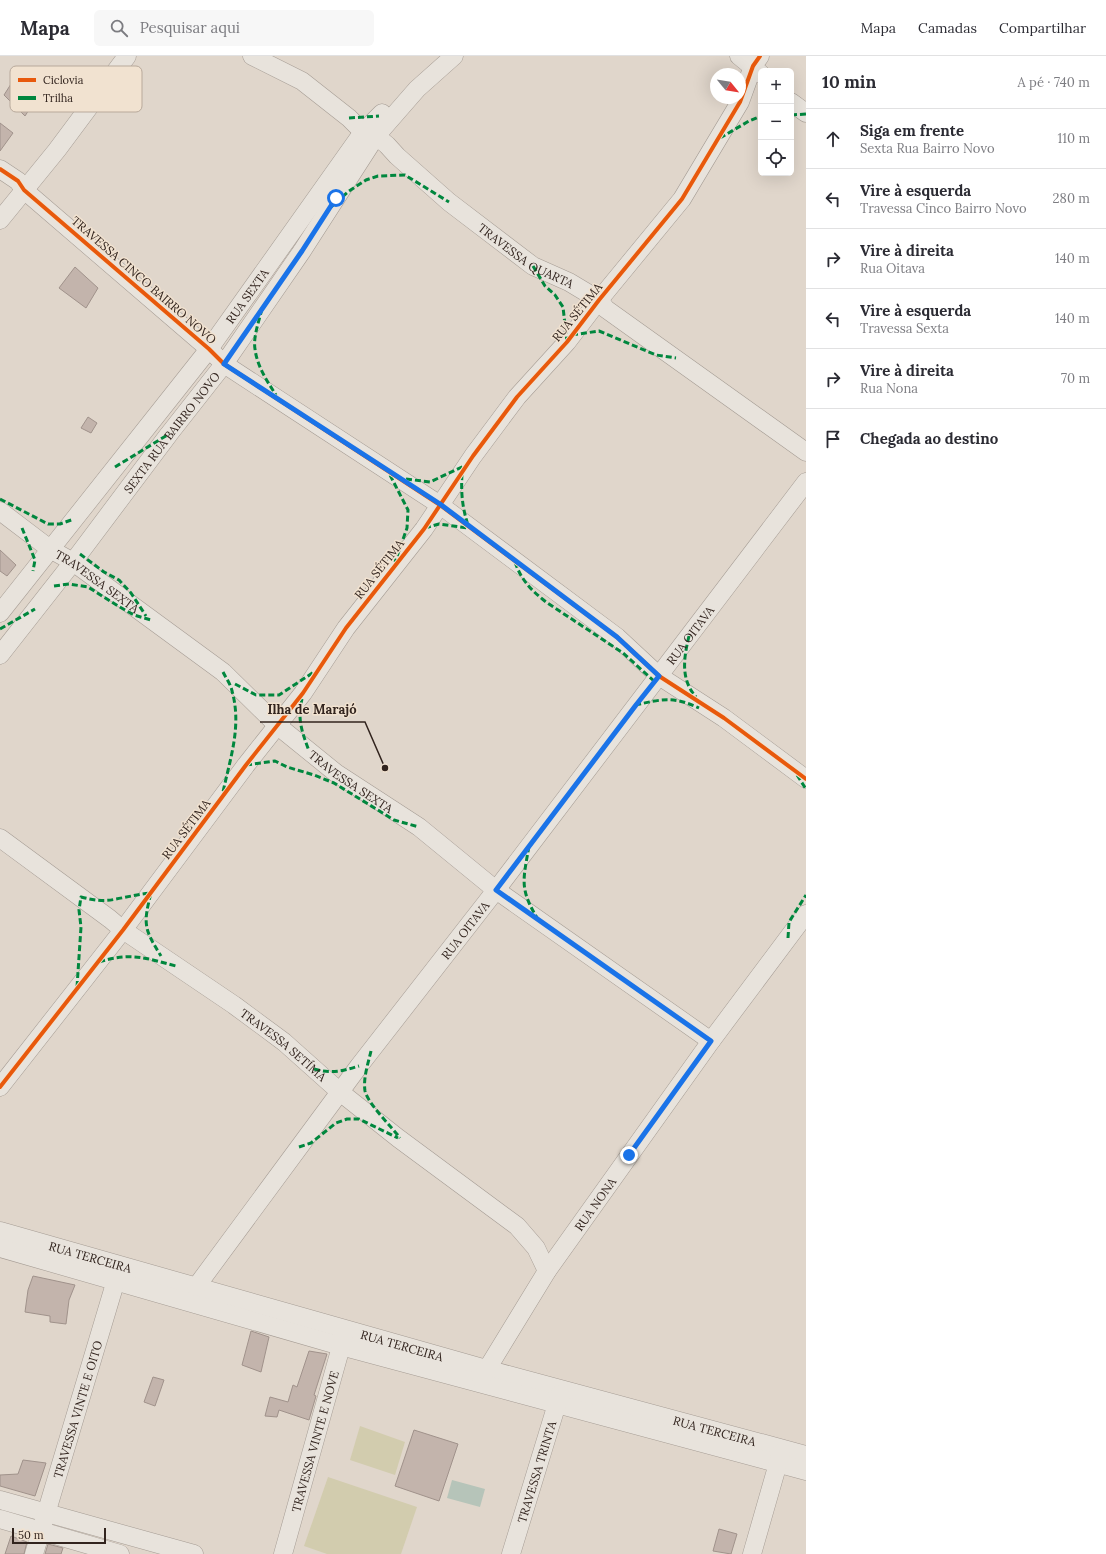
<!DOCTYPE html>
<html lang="pt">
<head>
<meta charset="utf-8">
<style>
  :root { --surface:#fff; --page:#f7f7f7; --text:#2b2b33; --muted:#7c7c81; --line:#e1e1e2 }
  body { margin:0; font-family:Lora,serif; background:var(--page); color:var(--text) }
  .controls { position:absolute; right:12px; top:12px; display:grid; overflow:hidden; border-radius:6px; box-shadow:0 4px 16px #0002 }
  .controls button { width:36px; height:36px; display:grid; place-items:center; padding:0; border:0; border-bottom:1px solid var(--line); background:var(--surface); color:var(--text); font:20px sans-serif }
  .compass { position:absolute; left:710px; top:12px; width:36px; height:36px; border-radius:50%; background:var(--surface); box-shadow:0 4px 16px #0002; rotate:120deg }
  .scale { position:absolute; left:12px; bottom:10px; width:94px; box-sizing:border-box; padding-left:4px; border:2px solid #32241e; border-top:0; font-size:11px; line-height:14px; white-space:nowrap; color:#32241e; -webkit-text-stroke:3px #f1e2d0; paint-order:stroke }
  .stop { position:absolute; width:12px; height:12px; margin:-9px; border:3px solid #1a73e8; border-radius:50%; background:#fff }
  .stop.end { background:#1a73e8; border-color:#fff; box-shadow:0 1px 4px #0008 }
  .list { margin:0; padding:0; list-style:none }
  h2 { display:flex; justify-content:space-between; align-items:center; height:52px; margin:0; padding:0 16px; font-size:17px }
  h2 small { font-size:13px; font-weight:400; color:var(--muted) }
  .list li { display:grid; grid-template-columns:26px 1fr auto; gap:12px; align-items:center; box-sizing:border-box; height:60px; padding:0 16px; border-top:1px solid var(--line) }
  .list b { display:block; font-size:15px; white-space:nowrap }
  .list p { margin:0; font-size:13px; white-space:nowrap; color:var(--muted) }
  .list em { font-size:13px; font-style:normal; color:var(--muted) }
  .icon { flex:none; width:22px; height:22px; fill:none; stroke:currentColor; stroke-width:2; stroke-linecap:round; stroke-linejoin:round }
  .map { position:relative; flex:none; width:806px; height:1498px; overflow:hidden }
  header { display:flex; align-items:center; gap:24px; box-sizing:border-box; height:56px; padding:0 20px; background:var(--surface); border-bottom:1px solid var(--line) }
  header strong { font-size:19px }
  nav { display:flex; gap:22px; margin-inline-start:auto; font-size:14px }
  .search { width:280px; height:36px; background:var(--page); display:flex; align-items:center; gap:10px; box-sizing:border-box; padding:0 14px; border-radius:6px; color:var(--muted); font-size:15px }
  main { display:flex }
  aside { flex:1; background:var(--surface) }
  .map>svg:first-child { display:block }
</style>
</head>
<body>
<header>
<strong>Mapa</strong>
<div class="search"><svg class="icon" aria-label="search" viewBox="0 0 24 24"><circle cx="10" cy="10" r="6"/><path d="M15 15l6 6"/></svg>Pesquisar aqui</div>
<nav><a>Mapa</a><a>Camadas</a><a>Compartilhar</a></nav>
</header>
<main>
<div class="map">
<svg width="806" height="1498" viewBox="0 0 806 1498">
  <rect width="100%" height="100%" fill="#e0d6cb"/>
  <g fill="#d2ccae">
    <polygon points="360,1370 405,1386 395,1419 350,1404"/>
    <polygon points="328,1421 417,1451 401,1498 327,1498 304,1490"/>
  </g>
  <polygon fill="#b6c4b9" points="452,1424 485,1433 480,1451 447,1442"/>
  <g fill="#c3b4ac" stroke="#a0928b">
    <polygon points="11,28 36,43 25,60 4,39"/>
    <polygon points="0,67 13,77 0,95"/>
    <polygon points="75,211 98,232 86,252 59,232"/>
    <polygon points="88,361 97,367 91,377 81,372"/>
    <polygon points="0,494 16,509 7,520 0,515"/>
    <polygon points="33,1220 75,1229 69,1244 66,1268 50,1266 50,1260 25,1256 28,1234"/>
    <polygon points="251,1275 269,1281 261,1316 242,1309"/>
    <polygon points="309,1295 327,1298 314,1339 316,1340 309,1364 279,1354 277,1361 265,1360 270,1341 288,1346 293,1329 297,1331"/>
    <polygon points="153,1321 164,1324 155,1350 144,1346"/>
    <polygon points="414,1374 458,1388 439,1445 395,1430"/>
    <polygon points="23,1404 46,1407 35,1440 0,1430 0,1419 18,1418"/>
    <polygon points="719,1473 737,1478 731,1498 713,1495"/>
    <polygon points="11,1480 27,1486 24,1498 5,1498"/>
    <polygon points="48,1488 63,1492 61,1498 45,1498"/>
  </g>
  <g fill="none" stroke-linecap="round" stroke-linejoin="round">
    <defs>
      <g id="minor">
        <path id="s1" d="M252,0l50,25 47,37 14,14 13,4 11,9 10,11 52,46 84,64 36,16 30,18 7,9 200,143"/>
        <polyline points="739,0 761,18"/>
        <polyline points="791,46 806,57"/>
        <polyline points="0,113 18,125 24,134 209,293 224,308 440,449 617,581 659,620 724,662 806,723"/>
        <polyline points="0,164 57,94 127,0"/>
        <path id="s2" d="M0,455l50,38 23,13 150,110 55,54 58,47 83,54 77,63 215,151"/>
        <path id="s3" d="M0,557l209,-264 154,-217 19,-19"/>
        <path id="s4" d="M0,599l73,-93 96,-128 55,-70 78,-113 74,-115 41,-47 37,-33"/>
        <path id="s5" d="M0,782l110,81 13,11 111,75 50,37 56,50 58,46 119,88 19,22 11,23"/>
        <polyline points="0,1031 123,874 246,709 303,637 346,572 424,473 473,400 517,341 567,286 599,244 682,143 740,46 753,10 760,0"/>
        <path id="s6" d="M0,1175l486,138 320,86"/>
        <polyline points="0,1192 341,1290 806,1415"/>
        <path id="s7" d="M196,1231l163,-221 137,-176 310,-408"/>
        <path id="s8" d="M481,1323l66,-108 164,-230 95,-127"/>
        <polyline points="0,1444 194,1498"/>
        <polyline points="0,1463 120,1498"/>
        <path id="s9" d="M34,1498l85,-284"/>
        <path id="s10" d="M283,1498l61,-218"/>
        <path id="s11" d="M511,1498l49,-160"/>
        <polyline points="752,1498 781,1397"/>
      </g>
    </defs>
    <use href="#minor" stroke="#a59c94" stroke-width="19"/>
    <use href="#minor" stroke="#e8e3dc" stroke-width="18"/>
    <g stroke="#00873e" stroke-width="3" stroke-dasharray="6 3" stroke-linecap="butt">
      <polyline points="791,59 806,58"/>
      <polyline points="349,62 379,60"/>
      <polyline points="720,82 749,65 761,60"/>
      <polyline points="329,153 349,135 366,124 378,120 405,119 449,146"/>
      <polyline points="533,210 545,230 555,239 563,251 567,286"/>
      <path d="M262,253c-3,12 -9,28 -7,40 2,17 12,32 21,46"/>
      <polyline points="572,279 599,275 656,299 676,302"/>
      <polyline points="115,411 169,378"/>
      <path d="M462,418c-1,18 0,33 6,51"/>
      <polyline points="390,419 408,454 407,472 395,506"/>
      <polyline points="406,423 430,426 464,410"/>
      <polyline points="0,443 48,468 60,468 74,463"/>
      <polyline points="22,472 35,504 33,515"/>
      <polyline points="425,472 439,468 468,472"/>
      <polyline points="80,498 104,516 119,524 131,537 146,560"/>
      <path d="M515,506c6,18 17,29 31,40l77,51 31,28"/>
      <polyline points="54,530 69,528 88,531 118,550 134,559 151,564"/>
      <polyline points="0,573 35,553"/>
      <path d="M689,580c-5,21 -9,43 7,61"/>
      <path d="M223,616c3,6 8,13 9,19 10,35 -2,68 -9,101"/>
      <polyline points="235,628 256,639 279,639 314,616"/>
      <path d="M302,643c-5,20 0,33 7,52"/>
      <path d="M635,649c28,-6 38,-9 64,3"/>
      <polyline points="246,709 275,705 287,711 314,719 334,727 394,764 419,771"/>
      <polyline points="797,719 806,733"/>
      <path d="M529,790c-6,35 -10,43 10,75"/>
      <polyline points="788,882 789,866 806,839"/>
      <path d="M99,906c33,-10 46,-4 77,4"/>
      <path d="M77,931l4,-60 -2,-17 2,-13c12,3 23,5 35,2 12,-2 23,-5 35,-6 -8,31 -7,36 10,63"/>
      <path d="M371,995c-3,13 -8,27 -6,40 3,13 27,36 35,47"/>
      <path d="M314,1013c17,5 29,2 45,-3"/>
      <polyline points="299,1091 311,1087 336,1067 347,1063 359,1063 398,1082"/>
    </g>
    <defs>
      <g id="cycleway">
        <polyline points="0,113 18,125 24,134 209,293 224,308 440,449 617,581 659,620 724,662 806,723"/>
        <polyline points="0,1031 123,874 246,709 303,637 346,572 424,473 473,400 517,341 567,286 599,244 682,143 740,46 753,10 760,0"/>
      </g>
    </defs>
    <use href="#cycleway" stroke="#f1e2d0" stroke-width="6"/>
    <use href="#cycleway" stroke="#e8590c" stroke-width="4"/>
  </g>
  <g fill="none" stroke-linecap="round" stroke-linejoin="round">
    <polyline stroke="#1a73e8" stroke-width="5" points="336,142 302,195 224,308 440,448 617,581 659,620 636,649 496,834 711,985 629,1099"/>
  </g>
  <g text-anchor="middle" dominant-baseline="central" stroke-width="3" stroke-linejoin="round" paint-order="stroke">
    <g font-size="12" fill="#32241e" stroke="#f1e2d0">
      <text stroke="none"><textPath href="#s1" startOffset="342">TRAVESSA QUARTA</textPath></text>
      <text transform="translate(144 224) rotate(41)">TRAVESSA CINCO BAIRRO NOVO</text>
      <text stroke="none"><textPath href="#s3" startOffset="402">RUA SEXTA</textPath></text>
      <text transform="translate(577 256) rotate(-51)">RUA SÉTIMA</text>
      <text stroke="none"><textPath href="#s4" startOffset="281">SEXTA RUA BAIRRO NOVO</textPath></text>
      <text transform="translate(379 513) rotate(-52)">RUA SÉTIMA</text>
      <text stroke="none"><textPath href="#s2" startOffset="120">TRAVESSA SEXTA</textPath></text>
      <text stroke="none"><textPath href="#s7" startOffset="818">RUA OITAVA</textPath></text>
      <text stroke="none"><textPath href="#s2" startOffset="444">TRAVESSA SEXTA</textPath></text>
      <text transform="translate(186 773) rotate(-53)">RUA SÉTIMA</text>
      <text stroke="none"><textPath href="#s7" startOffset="447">RUA OITAVA</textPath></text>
      <text stroke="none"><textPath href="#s5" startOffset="351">TRAVESSA SETÍMA</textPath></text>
      <text stroke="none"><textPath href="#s8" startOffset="209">RUA NONA</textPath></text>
      <text stroke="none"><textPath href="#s6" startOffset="94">RUA TERCEIRA</textPath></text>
      <text stroke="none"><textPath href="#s6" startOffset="418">RUA TERCEIRA</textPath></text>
      <text stroke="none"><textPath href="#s9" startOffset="151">TRAVESSA VINTE E OITO</textPath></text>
      <text stroke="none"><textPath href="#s6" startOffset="742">RUA TERCEIRA</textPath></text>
      <text stroke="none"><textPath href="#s10" startOffset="117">TRAVESSA VINTE E NOVE</textPath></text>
      <text stroke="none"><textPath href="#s11" startOffset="86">TRAVESSA TRINTA</textPath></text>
    </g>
  </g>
  <rect x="10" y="10" width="132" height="46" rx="6" fill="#f1e2d0" stroke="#b8a99b" stroke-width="1"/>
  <rect x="18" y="22" width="18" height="4" fill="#e8590c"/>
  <rect x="18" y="40" width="18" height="4" fill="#00873e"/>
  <g font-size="11" fill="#32241e">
    <text x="43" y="28">Ciclovia</text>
    <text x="43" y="46">Trilha</text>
  </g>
  <path fill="none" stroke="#32241e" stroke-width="1.5" d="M385 712L365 666H260"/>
  <circle fill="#32241e" stroke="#f1e2d0" stroke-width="1.5" cx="385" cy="712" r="4"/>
  <g font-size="13" text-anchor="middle" font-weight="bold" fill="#32241e" stroke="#f1e2d0" stroke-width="3" stroke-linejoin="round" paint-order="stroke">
    <text x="312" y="658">Ilha de Marajó</text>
  </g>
</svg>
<div class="controls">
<button>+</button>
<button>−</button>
<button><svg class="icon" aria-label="locate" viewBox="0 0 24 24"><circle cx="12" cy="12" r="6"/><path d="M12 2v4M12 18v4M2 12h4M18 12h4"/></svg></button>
</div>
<svg class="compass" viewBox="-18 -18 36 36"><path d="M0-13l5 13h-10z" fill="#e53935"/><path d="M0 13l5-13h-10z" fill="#7c7c81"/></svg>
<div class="scale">50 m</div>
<div class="stop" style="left:336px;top:142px"></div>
<div class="stop end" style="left:629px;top:1099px"></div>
</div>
<aside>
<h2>10 min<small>A pé · 740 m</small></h2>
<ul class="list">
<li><svg class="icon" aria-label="ahead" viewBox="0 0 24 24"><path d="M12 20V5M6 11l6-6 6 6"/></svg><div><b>Siga em frente</b><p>Sexta Rua Bairro Novo</p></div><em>110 m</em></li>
<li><svg class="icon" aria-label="left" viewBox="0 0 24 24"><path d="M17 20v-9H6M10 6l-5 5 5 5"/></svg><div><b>Vire à esquerda</b><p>Travessa Cinco Bairro Novo</p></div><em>280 m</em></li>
<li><svg class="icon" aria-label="right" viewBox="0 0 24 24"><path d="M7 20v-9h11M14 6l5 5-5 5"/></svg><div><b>Vire à direita</b><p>Rua Oitava</p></div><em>140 m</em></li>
<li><svg class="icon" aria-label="left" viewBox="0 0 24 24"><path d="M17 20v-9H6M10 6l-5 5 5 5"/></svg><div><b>Vire à esquerda</b><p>Travessa Sexta</p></div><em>140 m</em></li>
<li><svg class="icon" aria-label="right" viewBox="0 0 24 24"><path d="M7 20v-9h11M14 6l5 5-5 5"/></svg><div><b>Vire à direita</b><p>Rua Nona</p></div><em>70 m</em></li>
<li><svg class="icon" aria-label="arrive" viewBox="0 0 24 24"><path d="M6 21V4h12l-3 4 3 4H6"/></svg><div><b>Chegada ao destino</b></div></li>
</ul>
</aside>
</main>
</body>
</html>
